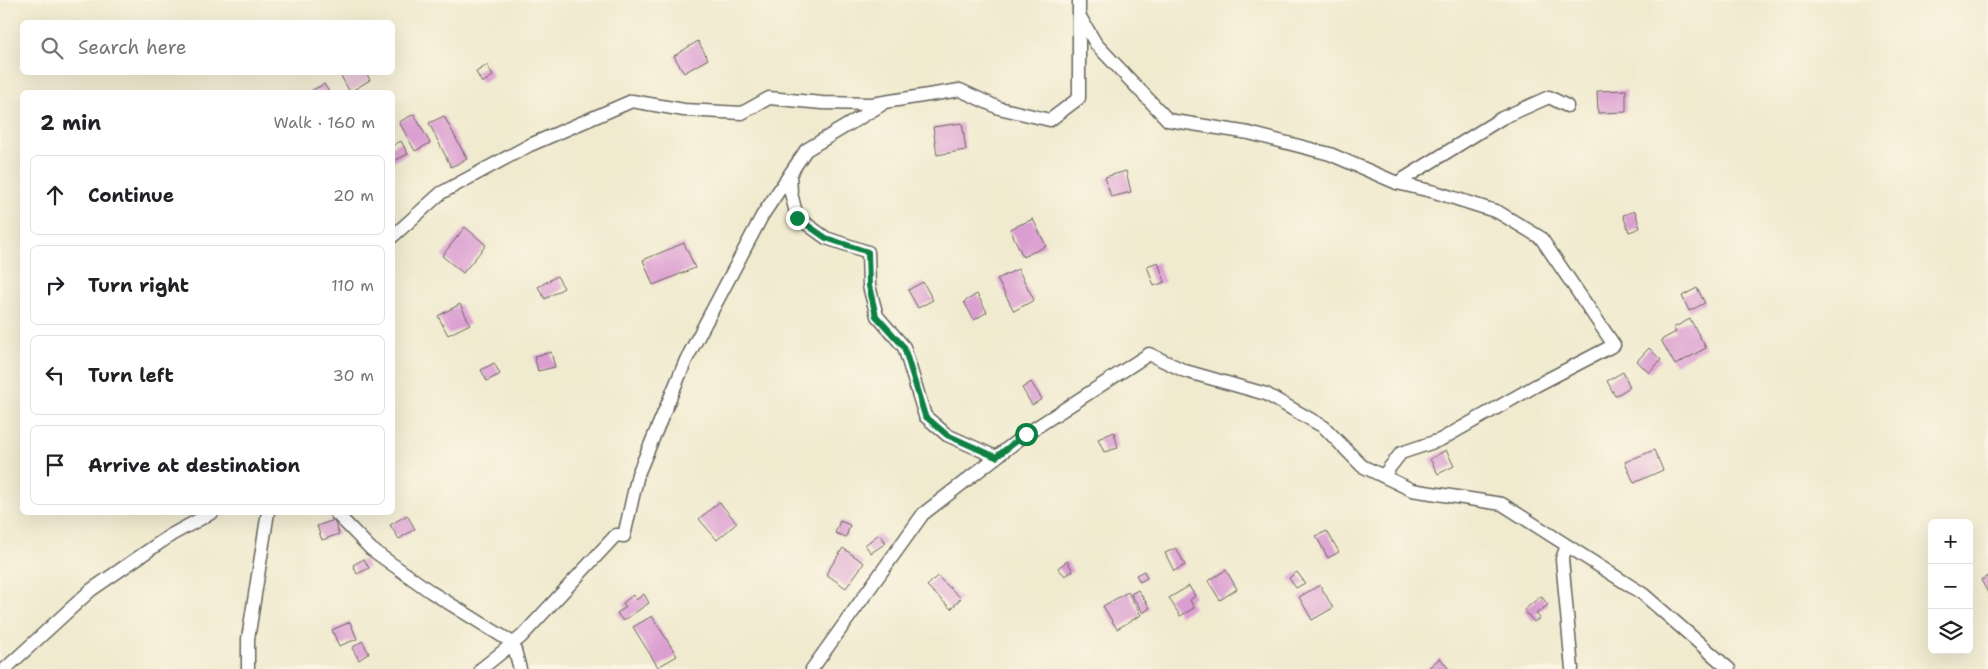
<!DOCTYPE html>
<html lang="en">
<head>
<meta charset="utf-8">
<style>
  :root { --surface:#fff; --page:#f2f2f2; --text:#202124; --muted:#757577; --line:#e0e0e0 }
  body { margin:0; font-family:"Shantell Sans",sans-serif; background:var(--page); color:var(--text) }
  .controls { position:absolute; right:15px; bottom:15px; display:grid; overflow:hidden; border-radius:8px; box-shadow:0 5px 20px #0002 }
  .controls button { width:45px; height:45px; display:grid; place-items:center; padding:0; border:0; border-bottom:1px solid var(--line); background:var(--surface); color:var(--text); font:25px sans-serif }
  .stop { position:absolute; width:15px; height:15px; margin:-11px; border:4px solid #0b8043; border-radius:50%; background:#fff }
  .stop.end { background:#0b8043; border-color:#fff; box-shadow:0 1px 5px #0008 }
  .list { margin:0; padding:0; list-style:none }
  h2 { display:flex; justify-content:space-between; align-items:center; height:65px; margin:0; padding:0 20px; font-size:21px }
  h2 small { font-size:16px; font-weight:400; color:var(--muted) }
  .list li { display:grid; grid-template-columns:32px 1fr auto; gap:15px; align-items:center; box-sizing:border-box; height:80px; margin:0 10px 10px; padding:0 10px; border:1px solid var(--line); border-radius:8px }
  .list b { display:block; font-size:19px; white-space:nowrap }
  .list em { font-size:16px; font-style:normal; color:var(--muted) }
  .icon { flex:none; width:28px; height:28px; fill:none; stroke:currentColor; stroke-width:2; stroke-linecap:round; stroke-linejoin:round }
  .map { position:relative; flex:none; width:1988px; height:669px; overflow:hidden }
  .search { position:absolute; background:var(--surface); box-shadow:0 5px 20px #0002; left:20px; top:20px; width:375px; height:55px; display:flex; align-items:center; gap:12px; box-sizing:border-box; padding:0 18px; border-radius:8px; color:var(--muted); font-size:19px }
  .panel { position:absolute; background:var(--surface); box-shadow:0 5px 20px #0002; left:20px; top:90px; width:375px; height:425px; border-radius:8px }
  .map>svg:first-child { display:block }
</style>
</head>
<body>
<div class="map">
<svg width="1988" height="669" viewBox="0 0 1988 669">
  <rect width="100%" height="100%" fill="#fcf5e5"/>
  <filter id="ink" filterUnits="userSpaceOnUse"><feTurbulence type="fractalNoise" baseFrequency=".02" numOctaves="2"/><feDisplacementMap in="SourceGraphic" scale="10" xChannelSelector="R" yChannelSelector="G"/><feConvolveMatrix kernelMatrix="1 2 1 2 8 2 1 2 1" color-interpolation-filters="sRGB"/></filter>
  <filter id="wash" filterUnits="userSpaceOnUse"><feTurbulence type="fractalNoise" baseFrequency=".0096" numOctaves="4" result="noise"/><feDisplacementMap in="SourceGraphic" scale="20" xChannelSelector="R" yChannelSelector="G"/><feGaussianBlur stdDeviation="1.12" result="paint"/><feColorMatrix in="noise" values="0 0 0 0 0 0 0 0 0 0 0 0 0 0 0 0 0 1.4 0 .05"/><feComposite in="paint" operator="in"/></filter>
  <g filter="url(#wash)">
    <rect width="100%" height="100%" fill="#f0eacf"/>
    <g id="blocks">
      <g fill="#db9ed1">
        <polygon points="698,41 708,59 684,73 674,56"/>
        <polygon points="487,65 493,76 482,83 476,72"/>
        <polygon points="346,72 366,72 370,80 350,92 341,76"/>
        <polygon points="324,84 329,92 309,92"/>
        <polygon points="1626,90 1626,112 1598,113 1597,91"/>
        <polygon points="414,114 430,143 415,151 399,122"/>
        <polygon points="444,116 467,159 451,167 429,123"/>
        <polygon points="962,123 966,150 937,155 933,127"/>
        <polygon points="401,141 408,154 392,162 392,146"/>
        <polygon points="1126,171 1131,192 1111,197 1105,177"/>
        <polygon points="1635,211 1640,228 1629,232 1623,215"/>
        <polygon points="1033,219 1046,246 1023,257 1010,229"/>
        <polygon points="465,227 486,245 463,273 442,256"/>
        <polygon points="684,243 695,268 653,285 643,260"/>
        <polygon points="1158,262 1165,282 1154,286 1147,266"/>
        <polygon points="1018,269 1034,300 1014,311 997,279"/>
        <polygon points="557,276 564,288 545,299 538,287"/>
        <polygon points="923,282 933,300 918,308 908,290"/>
        <polygon points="1697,288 1705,303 1689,311 1682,296"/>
        <polygon points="977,294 987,312 974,320 964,302"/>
        <polygon points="460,304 470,324 448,335 438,316"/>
        <polygon points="1690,319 1706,348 1675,365 1661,340 1676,332 1673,328"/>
        <polygon points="1649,348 1661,360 1649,373 1637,361"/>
        <polygon points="551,352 555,367 538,371 534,356"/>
        <polygon points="494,363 500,374 487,381 481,370"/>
        <polygon points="1623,372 1630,387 1615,396 1607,381"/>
        <polygon points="1031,382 1042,399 1032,405 1022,388"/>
        <polygon points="1114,432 1118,448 1104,452 1098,439"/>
        <polygon points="1446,450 1454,466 1438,474 1430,459"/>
        <polygon points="1654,450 1663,470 1634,483 1625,462"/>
        <polygon points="719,502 737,523 717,540 699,519"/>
        <polygon points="407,515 415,529 399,539 390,525"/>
        <polygon points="334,520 339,534 322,540 317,526"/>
        <polygon points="840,521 850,525 846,537 835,533"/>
        <polygon points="1327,531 1339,552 1328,558 1316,536"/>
        <polygon points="879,534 886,543 871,553 865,545"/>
        <polygon points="843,548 864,563 846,588 826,574"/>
        <polygon points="1176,548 1185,565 1174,571 1165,553"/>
        <polygon points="364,559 369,568 357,574 353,565"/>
        <polygon points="1067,561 1073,571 1065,576 1058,568"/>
        <polygon points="1226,570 1237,589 1220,600 1208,581"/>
        <polygon points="1144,571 1147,578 1140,582 1136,575"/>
        <polygon points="1297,572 1305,583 1296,588 1289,578"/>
        <polygon points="937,576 961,598 951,609 927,586"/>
        <polygon points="1988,576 1988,593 1981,580"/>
        <polygon points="1320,585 1333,608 1312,620 1299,597"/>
        <polygon points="1189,586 1195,596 1190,600 1194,608 1180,616 1169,598"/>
        <polygon points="1138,590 1150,608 1143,613 1131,594"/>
        <polygon points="1128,592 1141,615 1117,629 1103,606"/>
        <polygon points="644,594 649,603 623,621 617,613 626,607 623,603 633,595 636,600"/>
        <polygon points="1541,596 1548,605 1536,614 1540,618 1534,622 1524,610"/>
        <polygon points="652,616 677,656 658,667 633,627"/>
        <polygon points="350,622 357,639 339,646 332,630"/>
        <polygon points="362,641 369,653 359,660 352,648"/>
        <polygon points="1440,658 1449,669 1427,669"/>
      </g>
    </g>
  </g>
  <g filter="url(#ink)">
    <use href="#blocks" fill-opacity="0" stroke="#66645b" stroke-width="1"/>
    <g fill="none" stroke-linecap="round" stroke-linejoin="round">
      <defs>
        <g id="street">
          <polyline points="1079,15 1096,44 1168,120 1249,133 1330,154 1397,183 1435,192 1498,212 1541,238 1614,345 1537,385 1440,440 1401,453 1383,476"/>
          <polyline points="790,174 791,193 797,217 826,238 868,252 869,286 877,316 904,347 925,416 947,435 996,457"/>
          <polyline points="1397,183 1502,118 1549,97 1567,106"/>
          <polyline points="392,237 441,193 530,145 632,101 684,110 742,113 769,98 822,103 872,104 960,90 999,108 1050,120 1079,98 1079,0"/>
          <polyline points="335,512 371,549 431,592 513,643 520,669"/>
          <polyline points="1567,546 1562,559 1572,669"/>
          <polyline points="5,669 91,590 171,535 213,512"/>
          <polyline points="248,669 248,639 268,512"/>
          <polyline points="481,669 521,637 616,535 624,536 638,474 686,360 762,216 806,150 881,105"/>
          <polyline points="812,669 923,514 1026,434 1149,354 1185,371 1266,394 1324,427 1362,466 1412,490 1502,504 1643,594 1729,669"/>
        </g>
      </defs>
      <use href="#street" stroke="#66645b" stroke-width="15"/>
      <use href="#street" stroke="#fff" stroke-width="12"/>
    </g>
  </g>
  <g fill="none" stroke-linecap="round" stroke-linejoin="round" filter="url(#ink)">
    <polyline stroke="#0b8043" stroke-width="6" points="797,218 826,238 868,252 869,286 876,316 904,347 925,416 947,435 996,457 1026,434"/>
  </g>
</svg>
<div class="controls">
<button>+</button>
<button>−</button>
<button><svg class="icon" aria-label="layers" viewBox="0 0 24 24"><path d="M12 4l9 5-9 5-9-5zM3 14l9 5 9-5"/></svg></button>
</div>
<div class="stop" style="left:1026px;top:434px"></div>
<div class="stop end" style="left:797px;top:218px"></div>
<div class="search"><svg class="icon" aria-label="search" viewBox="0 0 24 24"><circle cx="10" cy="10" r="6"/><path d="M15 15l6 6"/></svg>Search here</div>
<section class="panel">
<h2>2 min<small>Walk · 160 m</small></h2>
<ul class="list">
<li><svg class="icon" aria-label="ahead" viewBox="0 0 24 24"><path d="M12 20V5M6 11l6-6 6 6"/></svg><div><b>Continue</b></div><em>20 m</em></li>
<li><svg class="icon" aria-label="right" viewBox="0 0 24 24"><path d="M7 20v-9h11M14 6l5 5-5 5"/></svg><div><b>Turn right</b></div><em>110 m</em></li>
<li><svg class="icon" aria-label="left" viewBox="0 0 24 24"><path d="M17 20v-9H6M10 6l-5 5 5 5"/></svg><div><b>Turn left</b></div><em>30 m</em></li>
<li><svg class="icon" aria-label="arrive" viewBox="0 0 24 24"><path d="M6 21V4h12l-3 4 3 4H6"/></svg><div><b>Arrive at destination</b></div></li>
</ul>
</section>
</div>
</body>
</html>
